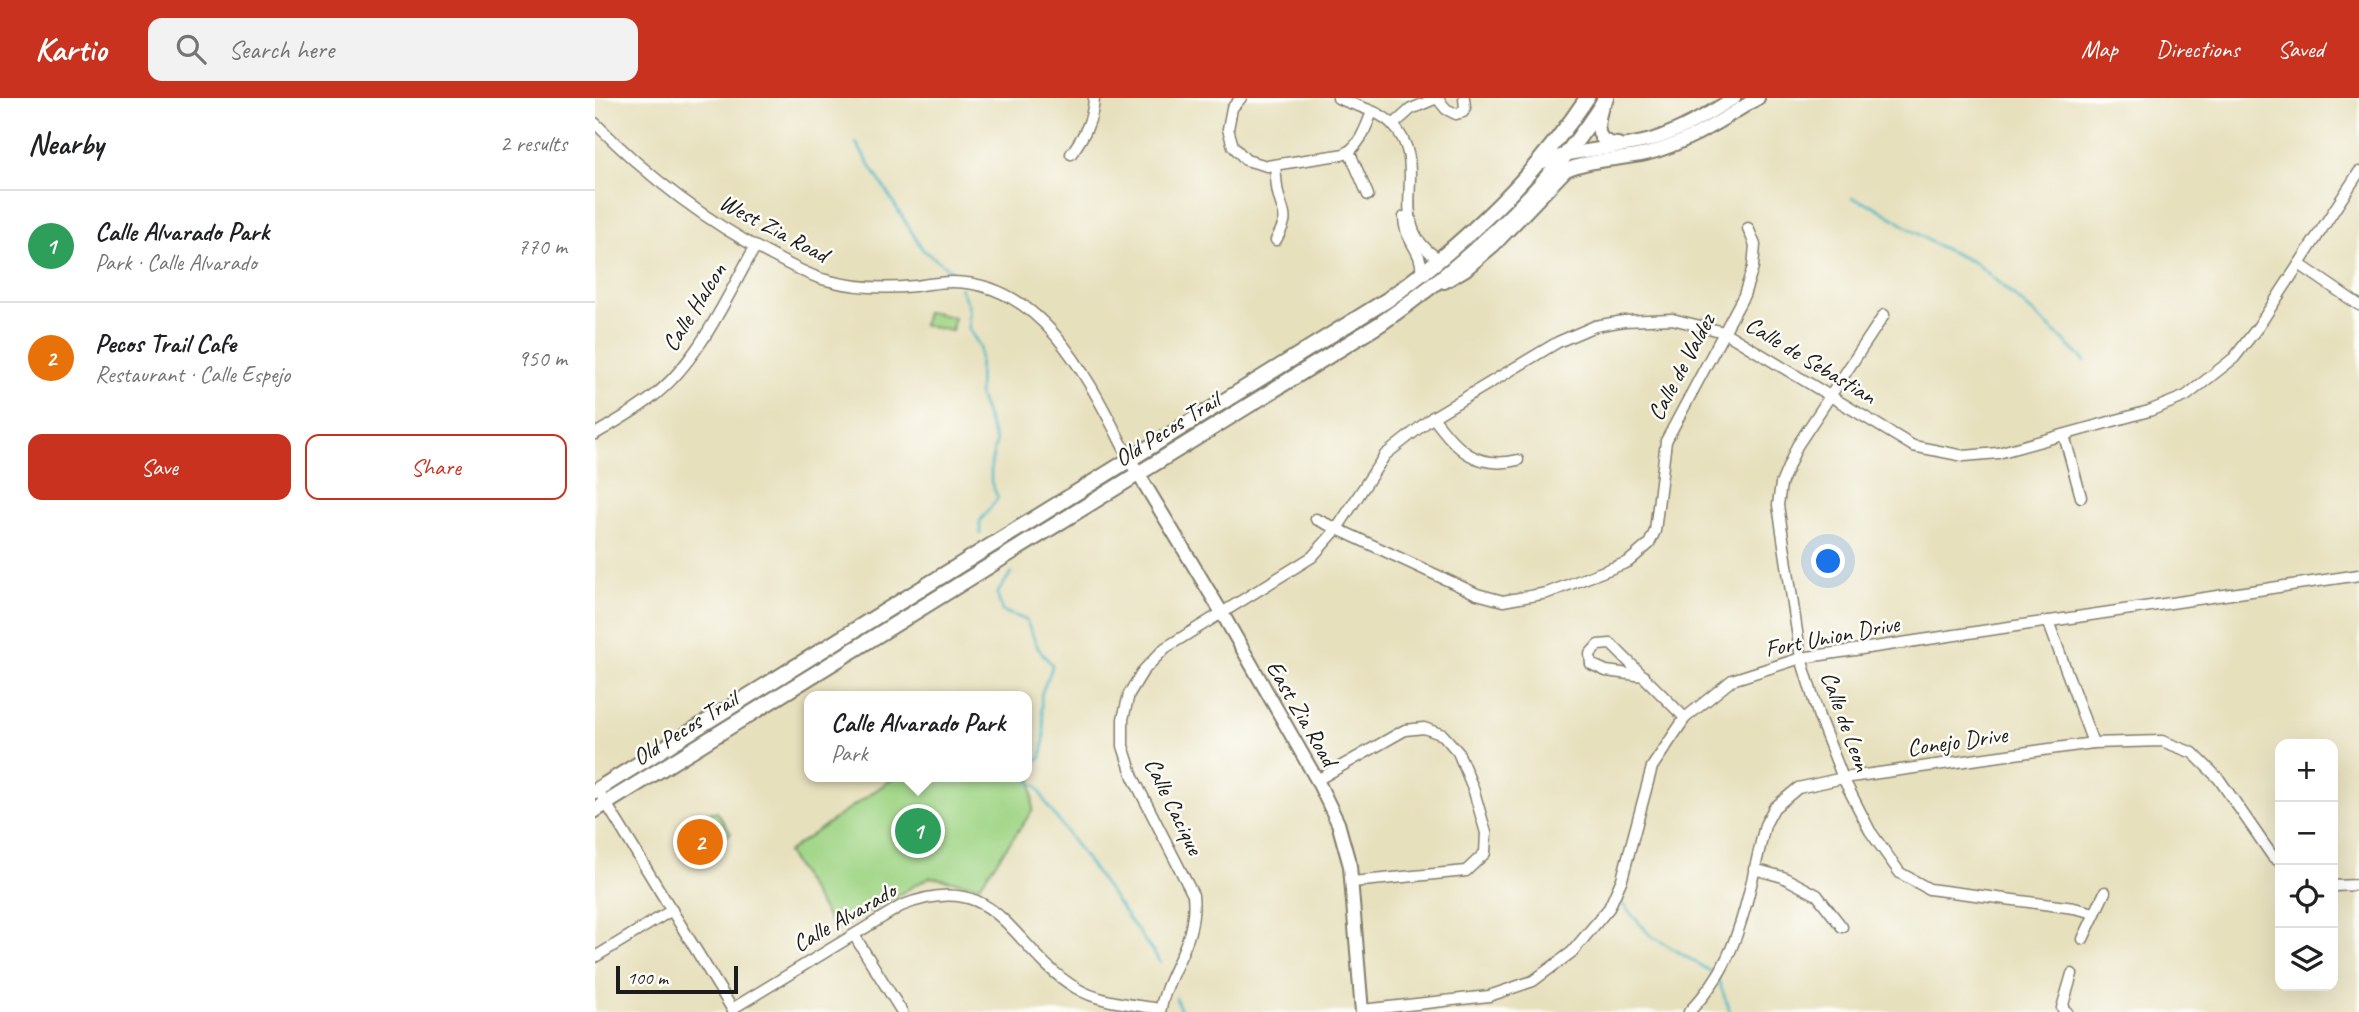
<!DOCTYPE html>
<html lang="en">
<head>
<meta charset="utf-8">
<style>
  :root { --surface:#fff; --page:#f2f2f2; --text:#202124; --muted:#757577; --line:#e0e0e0; --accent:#c8321e }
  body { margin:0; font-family:Caveat,sans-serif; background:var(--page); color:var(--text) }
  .controls { position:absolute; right:21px; bottom:21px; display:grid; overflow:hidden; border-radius:14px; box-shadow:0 7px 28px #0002 }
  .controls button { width:63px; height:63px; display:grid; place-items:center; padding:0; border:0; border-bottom:2px solid var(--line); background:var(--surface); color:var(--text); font:35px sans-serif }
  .scale { position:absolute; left:21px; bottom:18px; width:122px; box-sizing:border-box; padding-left:7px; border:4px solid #1c1c1c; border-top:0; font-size:19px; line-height:24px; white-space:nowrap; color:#1c1c1c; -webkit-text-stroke:5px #fdfcf7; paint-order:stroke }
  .you { position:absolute; left:1234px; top:464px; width:24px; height:24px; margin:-18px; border:5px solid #fff; border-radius:50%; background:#1a73e8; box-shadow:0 0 0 10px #1a73e833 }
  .badge { display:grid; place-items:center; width:46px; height:46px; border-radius:50%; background:var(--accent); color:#fff; font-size:23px; font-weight:700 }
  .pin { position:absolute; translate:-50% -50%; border:4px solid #fff; box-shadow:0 2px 7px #0006 }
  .popup { position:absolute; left:209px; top:593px; width:228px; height:91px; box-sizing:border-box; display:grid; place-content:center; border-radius:14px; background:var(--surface); filter:drop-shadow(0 2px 5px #0005); font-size:23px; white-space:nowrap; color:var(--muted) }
  .popup b { font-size:26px; color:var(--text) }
  .popup::after { content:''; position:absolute; left:50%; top:100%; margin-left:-14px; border:14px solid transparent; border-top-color:var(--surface) }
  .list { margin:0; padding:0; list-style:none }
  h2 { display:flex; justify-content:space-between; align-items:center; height:91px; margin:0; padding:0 28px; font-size:30px }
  h2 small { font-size:23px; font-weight:400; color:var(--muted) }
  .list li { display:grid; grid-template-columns:46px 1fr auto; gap:21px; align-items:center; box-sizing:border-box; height:112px; padding:0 28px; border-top:2px solid var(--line) }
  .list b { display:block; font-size:26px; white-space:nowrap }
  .list p { margin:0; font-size:23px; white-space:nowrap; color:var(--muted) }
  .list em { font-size:23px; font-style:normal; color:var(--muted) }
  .actions { display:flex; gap:14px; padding:21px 28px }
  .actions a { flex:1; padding:16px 0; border:2px solid var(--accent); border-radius:14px; text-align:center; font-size:24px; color:var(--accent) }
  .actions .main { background:var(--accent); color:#fff }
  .icon { flex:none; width:38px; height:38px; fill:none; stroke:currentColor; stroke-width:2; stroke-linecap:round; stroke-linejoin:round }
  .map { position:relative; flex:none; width:1764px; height:914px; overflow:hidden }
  header { display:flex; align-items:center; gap:42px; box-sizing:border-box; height:98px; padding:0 35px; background:var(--accent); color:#fff }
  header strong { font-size:33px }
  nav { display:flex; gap:38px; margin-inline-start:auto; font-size:24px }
  .search { width:490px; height:63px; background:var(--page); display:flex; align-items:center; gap:18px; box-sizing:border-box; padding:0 24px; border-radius:14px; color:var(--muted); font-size:26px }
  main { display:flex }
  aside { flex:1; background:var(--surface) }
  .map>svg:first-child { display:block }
</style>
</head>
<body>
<header>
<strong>Kartio</strong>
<div class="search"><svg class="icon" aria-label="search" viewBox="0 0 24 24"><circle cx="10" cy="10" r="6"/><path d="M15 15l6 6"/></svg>Search here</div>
<nav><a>Map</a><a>Directions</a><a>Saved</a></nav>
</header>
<main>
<aside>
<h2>Nearby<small>2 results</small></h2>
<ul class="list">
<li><span class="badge" style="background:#2e9e5b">1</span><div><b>Calle Alvarado Park</b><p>Park · Calle Alvarado</p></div><em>770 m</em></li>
<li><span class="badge" style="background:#e8710a">2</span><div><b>Pecos Trail Cafe</b><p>Restaurant · Calle Espejo</p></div><em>950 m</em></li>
</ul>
<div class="actions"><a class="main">Save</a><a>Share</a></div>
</aside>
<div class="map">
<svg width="1764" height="914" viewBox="0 0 1764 914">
  <rect width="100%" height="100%" fill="#fdfcf7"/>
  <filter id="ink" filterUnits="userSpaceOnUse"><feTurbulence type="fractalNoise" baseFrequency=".0143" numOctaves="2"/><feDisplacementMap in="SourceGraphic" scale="14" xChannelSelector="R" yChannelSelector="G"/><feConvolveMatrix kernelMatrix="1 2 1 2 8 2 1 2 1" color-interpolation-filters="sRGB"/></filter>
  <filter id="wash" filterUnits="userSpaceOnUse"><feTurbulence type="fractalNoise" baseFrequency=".00686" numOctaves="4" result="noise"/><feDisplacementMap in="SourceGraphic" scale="28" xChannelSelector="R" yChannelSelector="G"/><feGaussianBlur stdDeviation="1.57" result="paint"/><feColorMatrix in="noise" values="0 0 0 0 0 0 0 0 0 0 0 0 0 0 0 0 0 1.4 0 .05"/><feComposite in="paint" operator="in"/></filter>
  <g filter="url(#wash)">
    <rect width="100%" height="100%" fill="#e7e0bd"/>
    <g fill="#a1d687" stroke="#5e7952" stroke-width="2">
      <polygon points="331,214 359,219 357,233 328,227"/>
      <polygon points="432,617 434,617 438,712 384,788 335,779 240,832 192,754 300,679 432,679"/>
      <polygon points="117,714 122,714 136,735 123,744 109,722 109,716"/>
    </g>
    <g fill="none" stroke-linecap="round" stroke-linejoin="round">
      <g stroke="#4ab6c5" stroke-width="2.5">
        <polyline points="261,45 328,152 357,173"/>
        <polyline points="1257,100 1279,108 1339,146 1382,166 1451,226 1490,263"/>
        <polyline points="365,190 373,206 374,231 385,249 384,298 401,344 396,366 396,384 403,400 385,423 385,436"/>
        <path d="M416,475l-14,21 5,17 24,9 12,28 14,17c-1,11 -10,21 -11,32 0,24 8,38 -1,62l-12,2 -1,4"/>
        <polyline points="432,678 434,684 442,688 452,707 565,864"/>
        <polyline points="1021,799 1055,837 1120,876"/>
        <polyline points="1123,881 1135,914"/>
        <polyline points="581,900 586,914"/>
      </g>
    </g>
  </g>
  <g filter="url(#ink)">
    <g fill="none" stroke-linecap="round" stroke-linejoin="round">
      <defs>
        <g id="minor">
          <path d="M646,0l-9,10 -4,21 5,17 13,14 21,6 78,-12c16,-10 20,-25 27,-42"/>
          <path d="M743,0c17,8 40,12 54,26 43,44 -13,100 49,136"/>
          <polyline points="842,0 851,11 861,16 868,14 870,10 869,0"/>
          <path d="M0,25c52,53 112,99 178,133 17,9 34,19 53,24 29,8 59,9 89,6 13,-2 25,-4 37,-4 95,0 141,107 178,178"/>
          <polyline points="798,27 816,11 842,0"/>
          <polyline points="754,53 773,97"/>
          <path d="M476,56c13,-18 22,-34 23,-56"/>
          <path d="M680,67c1,9 1,19 3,28 6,25 12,21 -2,47"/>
          <path d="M809,119c0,25 20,33 17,57"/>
          <polyline points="1704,166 1764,207"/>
          <polyline points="1289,217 1202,348 1186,386 1183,407 1206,560 1224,619 1248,680 1275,733 1305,775 1334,791 1479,810 1500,815"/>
          <path d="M838,319c23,32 43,53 85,43"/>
          <path d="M0,336c19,-11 38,-22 55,-35 49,-37 76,-101 105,-152"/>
          <polyline points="1469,337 1486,399"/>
          <polyline points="721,421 882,496 908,503 952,495 1033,464 1054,446 1060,433 1071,343 1149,197 1158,169 1160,147 1153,130"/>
          <polyline points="1453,523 1498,645"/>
          <polyline points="1049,578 1011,573 996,566 995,556 1003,547 1016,546 1090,620"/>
          <polyline points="722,682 810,632 829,630 848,637 863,654 878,690 891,735 890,755 871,773 757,784"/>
          <polyline points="3,692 139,914"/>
          <polyline points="1159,771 1188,779 1222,797 1247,829"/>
          <polyline points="1738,788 1764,787"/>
          <polyline points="259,837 307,914"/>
          <polyline points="1488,841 1510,794"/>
          <polyline points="0,859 77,812"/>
          <path d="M137,911l169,-103c99,-40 108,42 175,82 24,15 57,16 84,21"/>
          <polyline points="767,912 894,898 938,883 977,854 1014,810 1027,781 1057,669 1090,620 1137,582 1206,560 1764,477"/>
          <path d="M565,914c7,-42 38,-69 33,-117l-60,-118 -10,-31v-27l6,-25 14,-23 22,-23 147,-91 24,-27 49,-75 48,-38 125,-75 37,-16 29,-5 48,-2 52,13 189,114 51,10 34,-3 151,-42 37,-15 48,-38 24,-31 101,-155"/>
          <path d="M1094,914c15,-16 29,-34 38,-54 18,-37 28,-92 38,-133l9,-17 24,-20 45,-10 250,-35 69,-2 31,12 26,26 54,78 7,5"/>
          <polyline points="1472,914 1467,910 1477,876"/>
        </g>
        <polyline id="tertiary" points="535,362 627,515 722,682 743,725 755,768 767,914"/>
        <g id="secondary">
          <path d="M1006,12c-5,17 -5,34 17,34"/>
          <path d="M943,66c35,-16 75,-14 113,-24 29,-9 57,-26 83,-42"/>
          <path d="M849,184l22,-13 28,-24 72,-75c25,-11 53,-10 80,-16 41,-10 76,-35 112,-56"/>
        </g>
        <g id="primary">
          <path d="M0,693l792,-491c77,-56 147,-122 200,-202"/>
          <path d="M0,712l785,-486c88,-61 168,-134 226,-226"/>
        </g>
      </defs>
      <use href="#minor" stroke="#827e6c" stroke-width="13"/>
      <use href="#tertiary" stroke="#827e6c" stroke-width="16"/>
      <use href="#secondary" stroke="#827e6c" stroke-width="16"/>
      <use href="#primary" stroke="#827e6c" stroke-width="18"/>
      <use href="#minor" stroke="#fff" stroke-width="10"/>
      <use href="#tertiary" stroke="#fff" stroke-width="12"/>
      <use href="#secondary" stroke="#fff" stroke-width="12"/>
      <use href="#primary" stroke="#fff" stroke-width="14"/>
    </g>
  </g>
  <g text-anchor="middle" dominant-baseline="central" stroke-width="5" stroke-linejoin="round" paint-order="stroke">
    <g font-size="24" fill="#1c1c1c" stroke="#fdfcf7">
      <text transform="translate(179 130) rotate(28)">West Zia Road</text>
      <text transform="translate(99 209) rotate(-58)">Calle Halcon</text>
      <text transform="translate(1216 262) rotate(31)">Calle de Sebastian</text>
      <text transform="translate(1086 269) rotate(-62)">Calle de Valdez</text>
      <text transform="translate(572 331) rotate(-32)">Old Pecos Trail</text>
      <text transform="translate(1237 538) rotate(-11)">Fort Union Drive</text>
      <text transform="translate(707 615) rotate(60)">East Zia Road</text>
      <text transform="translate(1251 623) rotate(70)">Calle de Leon</text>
      <text transform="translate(90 630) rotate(-32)">Old Pecos Trail</text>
      <text transform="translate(1362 643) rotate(-8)">Conejo Drive</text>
      <text transform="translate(579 708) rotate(64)">Calle Cacique</text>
      <text transform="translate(249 819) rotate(-30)">Calle Alvarado</text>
    </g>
  </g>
</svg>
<div class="controls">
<button>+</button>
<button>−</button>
<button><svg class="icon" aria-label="locate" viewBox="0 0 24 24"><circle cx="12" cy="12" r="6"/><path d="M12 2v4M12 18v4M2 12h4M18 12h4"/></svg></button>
<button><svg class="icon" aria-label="layers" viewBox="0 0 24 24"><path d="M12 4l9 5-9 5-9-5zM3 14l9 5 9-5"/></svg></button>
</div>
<div class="scale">100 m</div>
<div class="you"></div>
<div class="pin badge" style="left:323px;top:733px;background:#2e9e5b">1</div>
<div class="popup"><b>Calle Alvarado Park</b>Park</div>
<div class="pin badge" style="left:105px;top:744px;background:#e8710a">2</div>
</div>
</main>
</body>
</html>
